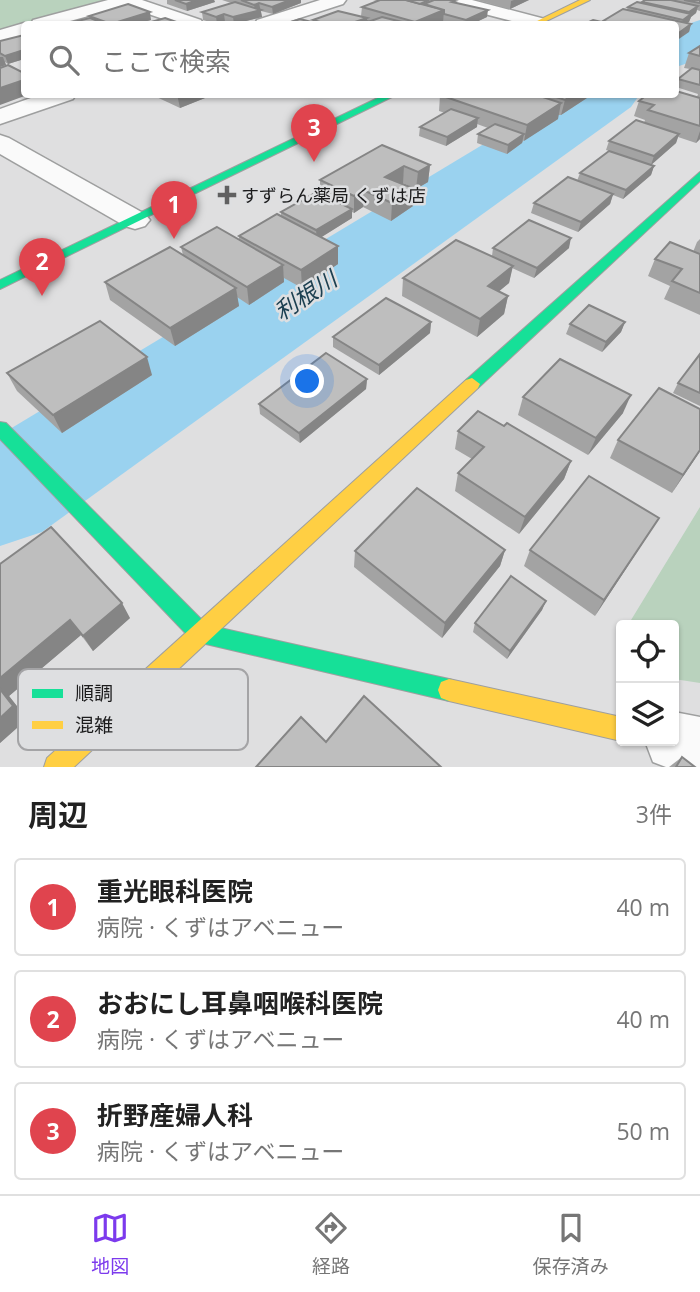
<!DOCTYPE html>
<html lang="ja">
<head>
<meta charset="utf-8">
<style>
  :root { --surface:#fff; --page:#f6f6f6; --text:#222; --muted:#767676; --line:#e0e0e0; --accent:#7c3aed }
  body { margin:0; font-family:"Open Sans","Noto Sans JP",sans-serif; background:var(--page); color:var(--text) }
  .controls { position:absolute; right:21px; bottom:21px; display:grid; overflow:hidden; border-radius:7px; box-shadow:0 2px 5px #0004 }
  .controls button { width:63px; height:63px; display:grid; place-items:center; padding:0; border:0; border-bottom:2px solid var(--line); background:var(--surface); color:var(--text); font:35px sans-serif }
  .you { position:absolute; left:308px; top:382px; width:24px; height:24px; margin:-18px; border:5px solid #fff; border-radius:50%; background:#1a73e8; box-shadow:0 0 0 10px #1a73e833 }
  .badge { display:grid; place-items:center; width:46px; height:46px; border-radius:50%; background:var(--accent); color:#fff; font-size:23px; font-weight:700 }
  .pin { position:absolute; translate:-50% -58px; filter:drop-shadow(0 2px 4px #0008) }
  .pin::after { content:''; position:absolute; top:37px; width:24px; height:21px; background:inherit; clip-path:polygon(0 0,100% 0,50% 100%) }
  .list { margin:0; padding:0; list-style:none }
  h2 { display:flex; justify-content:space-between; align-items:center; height:91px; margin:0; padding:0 28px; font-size:30px }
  h2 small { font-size:23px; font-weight:400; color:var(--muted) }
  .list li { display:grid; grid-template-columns:46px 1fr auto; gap:21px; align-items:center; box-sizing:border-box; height:98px; margin:0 14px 14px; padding:0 14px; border:2px solid var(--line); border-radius:7px }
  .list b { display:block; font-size:26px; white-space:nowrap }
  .list p { margin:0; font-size:23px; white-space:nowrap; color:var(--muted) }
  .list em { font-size:23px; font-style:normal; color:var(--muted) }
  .icon { flex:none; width:38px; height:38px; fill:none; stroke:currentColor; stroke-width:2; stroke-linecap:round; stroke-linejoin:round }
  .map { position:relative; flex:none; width:700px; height:767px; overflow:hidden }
  .search { position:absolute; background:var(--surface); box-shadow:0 2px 5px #0004; left:21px; right:21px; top:21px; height:77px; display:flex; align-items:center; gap:18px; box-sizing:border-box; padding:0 24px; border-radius:7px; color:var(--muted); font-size:26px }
  .sheet { height:427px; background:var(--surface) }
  nav { display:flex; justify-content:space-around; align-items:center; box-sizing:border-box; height:98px; border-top:2px solid var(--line); background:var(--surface); font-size:19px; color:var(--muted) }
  nav a { display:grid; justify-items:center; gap:4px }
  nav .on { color:var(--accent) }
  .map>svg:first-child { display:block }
</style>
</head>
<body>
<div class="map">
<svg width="700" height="767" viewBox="0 0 700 767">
  <rect width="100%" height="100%" fill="#dfdfe0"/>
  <g fill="#b9d2bd">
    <polygon points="0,0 103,0 101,4 5,31 0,29"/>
    <polygon points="700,507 700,683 674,679 674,625 628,625"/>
  </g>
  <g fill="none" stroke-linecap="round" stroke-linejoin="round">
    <g fill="#9ad2ef" fill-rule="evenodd">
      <polygon points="700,20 700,59 676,67 676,28"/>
      <polygon points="567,94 640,94 631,107 42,532 0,546 0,435"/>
    </g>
    <defs>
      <g id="street">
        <polygon points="108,0 142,0 201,20 203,24 178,24 125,6 59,24 31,24 33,20"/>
        <polygon points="320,0 346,0 343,4 281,24 255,24 257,20"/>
        <polygon points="443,0 472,0 545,19 547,23 523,24 446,4"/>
        <polygon points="24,23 29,24 24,24 24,35 0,42 0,30"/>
        <polygon points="42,94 76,94 73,99 0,124 0,109"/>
        <polygon points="0,135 9,138 145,214 150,220 145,226 135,229 125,226 0,154"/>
        <polygon points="674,712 700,717 700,767 666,767 653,762 645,741 674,741"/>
      </g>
      <g id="fast">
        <polygon points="386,94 398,94 0,289 0,280"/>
        <polygon points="700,172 700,181 478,388 466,388 464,384 466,380"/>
        <polygon points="0,422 6,423 207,625 449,679 457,682 460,690 457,698 449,701 193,641 0,439"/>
      </g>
      <g id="slow">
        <polygon points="580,0 590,0 540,24 531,24"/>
        <polygon points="472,378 480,384 478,388 74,767 44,767 47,758 466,380"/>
        <polygon points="449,679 621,717 621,741 449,701 441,698 438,690 441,682"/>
      </g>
    </defs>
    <use href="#street" stroke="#9e9f9f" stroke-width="3"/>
    <use href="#fast" stroke="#9e9f9f" stroke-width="2"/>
    <use href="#slow" stroke="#9e9f9f" stroke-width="2"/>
    <use href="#street" fill="#fafafa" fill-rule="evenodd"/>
    <use href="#fast" fill="#16e098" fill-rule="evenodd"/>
    <use href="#slow" fill="#ffcf43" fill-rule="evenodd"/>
  </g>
  <g fill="#a3a3a3">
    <polygon points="167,0 214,0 215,2 187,11 167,4"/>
    <polygon points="222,0 301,0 301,3 273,14 261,11 262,17 234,24 225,22 217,24 203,20 202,12 231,3"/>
    <polygon points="373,0 450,0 487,17 472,24 454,24 443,22 443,23 440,24 273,24 313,23 313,20 361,16 362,7 377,1"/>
    <polygon points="477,0 529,0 510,9"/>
    <polygon points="645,0 700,0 700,11 697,10 696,13 691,17 689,22 686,23 691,24 689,32 676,24 585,24 603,23 603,21 627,9 628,7 642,3"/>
    <polygon points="89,16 151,20 136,24 65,24 90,18"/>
    <polygon points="24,35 24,59 8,64 5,62 6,65 0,67 0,41"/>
    <polygon points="700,46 700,139 696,143 678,137 676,143 651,165 654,166 651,175 623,199 613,195 610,204 578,232 531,213 534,203 577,181 580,173 609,151 606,150 609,141 644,123 645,120 634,116 639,101 697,97 698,94 676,87 676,85 678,79 690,69 684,68 689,53"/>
    <polygon points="150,94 215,94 180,108"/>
    <polygon points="442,94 593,94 561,115 558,115 558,119 523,141 522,143 507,154 477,143 478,134 488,128 477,124 477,127 446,146 419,136 420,127 445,113 439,111 440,95"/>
    <polygon points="382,145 430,165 428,182 416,189 403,183 401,184 413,206 391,221 363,207 354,213 352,212 352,218 321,237 338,246 338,264 302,288 284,278 284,282 249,305 237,297 239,306 175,346 110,300 105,282 183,255 181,247 239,240 239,236 281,217 281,212 320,193 320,180"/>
    <polygon points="700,239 700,315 664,299 670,286 648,276 655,259 693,252 697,242"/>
    <polygon points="493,248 569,248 534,278 512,268 509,283 499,291 508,296 504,314 477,337 402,296 403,278 492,256"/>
    <polygon points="431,322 430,333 379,375 333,347 333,337"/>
    <polygon points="625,322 621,332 602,352 566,334 570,324"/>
    <polygon points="700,354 700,406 673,393 678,383"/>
    <polygon points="7,373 152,375 62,433 17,391"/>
    <polygon points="367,379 366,389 300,443 260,414 259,404"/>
    <polygon points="523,397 623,413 588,455 518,415"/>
    <polygon points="700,409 700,451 672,493 610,458 618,440"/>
    <polygon points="504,426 571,461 564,479 519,534 455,491 458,473 472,459 455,449 458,431"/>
    <polygon points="648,535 595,616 524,566 530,550"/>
    <polygon points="505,550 500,566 442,638 354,567 355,551"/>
    <polygon points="0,564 130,618 93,651 81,635 9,696 27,719 0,743"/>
    <polygon points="546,601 542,610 507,659 473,632 475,623"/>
    <polygon points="682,757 695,767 669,767"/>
  </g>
  <g fill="#858585">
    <polygon points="197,0 214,0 215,2 187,11 186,4"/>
    <polygon points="290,0 301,0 301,3 273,14 272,7"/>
    <polygon points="514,0 529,0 510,9 511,1"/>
    <polygon points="259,3 262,17 234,24 233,17 255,11 254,5"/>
    <polygon points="698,6 696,13 691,17 689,22 680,27 683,20 687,17 689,12"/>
    <polygon points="444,10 443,23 440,24 415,24 415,22"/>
    <polygon points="488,10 487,17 472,24 465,24 466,20"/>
    <polygon points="150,12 151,20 136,24 111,24"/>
    <polygon points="224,14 225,22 217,24 216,17"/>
    <polygon points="367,18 367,24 359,23 359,24 349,24"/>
    <polygon points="691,24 689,32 676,41 676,35"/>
    <polygon points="24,50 24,59 8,64 5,56"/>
    <polygon points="0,57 3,57 6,65 0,67"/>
    <polygon points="24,80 24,94 30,94 0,105 0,88"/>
    <polygon points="177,94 215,94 180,108"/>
    <polygon points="573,94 593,94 561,115 565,100"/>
    <polygon points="561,103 558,119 524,141 527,125"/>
    <polygon points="478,118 477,127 446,146 447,137"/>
    <polygon points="700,131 700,139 696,143"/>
    <polygon points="524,134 522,143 507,154 508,145"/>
    <polygon points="679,134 676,143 651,165 654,156"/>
    <polygon points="430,165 428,182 416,189 418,172"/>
    <polygon points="404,166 403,183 384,194 385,177"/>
    <polygon points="654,166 651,175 623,199 626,190"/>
    <polygon points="415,189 413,206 391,221 392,203"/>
    <polygon points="363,190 363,207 354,213 354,196"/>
    <polygon points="613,194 610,204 578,232 581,222"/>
    <polygon points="352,209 352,218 317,240 316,230"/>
    <polygon points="571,238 569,248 534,278 537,268"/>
    <polygon points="338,246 338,264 302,288 301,270"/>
    <polygon points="283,265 284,282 249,305 247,287"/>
    <polygon points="513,266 509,283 485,303 488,286"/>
    <polygon points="236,288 239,306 175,346 170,328"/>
    <polygon points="508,296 504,314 477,337 480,319"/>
    <polygon points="431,322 430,333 379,375 379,365"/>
    <polygon points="625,322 621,332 602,352 606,342"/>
    <polygon points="147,357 152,375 62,433 53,415"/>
    <polygon points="367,379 366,389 300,443 299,433"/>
    <polygon points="631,395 623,413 588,455 596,438"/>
    <polygon points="700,450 700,451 672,493 683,475"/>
    <polygon points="571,461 564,479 519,534 525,517"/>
    <polygon points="659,518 648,535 595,616 604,600"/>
    <polygon points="505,550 500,566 442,638 445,623"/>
    <polygon points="546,601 542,610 507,659 510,651"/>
    <polygon points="122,603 130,618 93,651 83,636"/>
    <polygon points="70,620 81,635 9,696 27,719 0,743 0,678"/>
  </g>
  <g fill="#bebebe" stroke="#858585" stroke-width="2">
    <polygon points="175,0 197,0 186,4"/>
    <polygon points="241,0 290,0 272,7 259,3 254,5"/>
    <polygon points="380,0 406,0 444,10 415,22 362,7"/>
    <polygon points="406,0 429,0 420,4"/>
    <polygon points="434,0 450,0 455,1 452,2 488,10 466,20 444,14 444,10 424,4"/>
    <polygon points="645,0 671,0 698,6 689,12 642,2"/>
    <polygon points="684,0 700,0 700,3"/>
    <polygon points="235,2 261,10 233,17 224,14 216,17 202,12"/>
    <polygon points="637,2 691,14 683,20 628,7"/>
    <polygon points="128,4 150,12 111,24 89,16"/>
    <polygon points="623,9 691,24 676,35 676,24 617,24 603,21"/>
    <polygon points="338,11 367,18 349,24 327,24 313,20"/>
    <polygon points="382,17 410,24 362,24"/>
    <polygon points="90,18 106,24 65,24"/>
    <polygon points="165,18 182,24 144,24"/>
    <polygon points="300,19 319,24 273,24 278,22 285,24"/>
    <polygon points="365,20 369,22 364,24 359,23"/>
    <polygon points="593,20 610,24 585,24"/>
    <polygon points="24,35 24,50 5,56 0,53 0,41"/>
    <polygon points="700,46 700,56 689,53"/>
    <polygon points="8,65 24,73 24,80 0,88 0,68"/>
    <polygon points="692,68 700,70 700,85 678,79"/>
    <polygon points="676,91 700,98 700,126 648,110 654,105 639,101 648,94 676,94"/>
    <polygon points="442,94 534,94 561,103 527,125 440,95"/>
    <polygon points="547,94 573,94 565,100"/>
    <polygon points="451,109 478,118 447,137 420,127"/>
    <polygon points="636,120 679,134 654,156 609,141"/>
    <polygon points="495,124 524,134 508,145 478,134"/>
    <polygon points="382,145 430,165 418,172 404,166 385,177 415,189 392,203 363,190 354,196 320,180"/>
    <polygon points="609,151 654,166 626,190 580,173"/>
    <polygon points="568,177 613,194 581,222 534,203"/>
    <polygon points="317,192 352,209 316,230 281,212"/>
    <polygon points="277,214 338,246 301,270 239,236"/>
    <polygon points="529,220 571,238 537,268 493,248"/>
    <polygon points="217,227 283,265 247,287 181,247"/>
    <polygon points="456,240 513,266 488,286 508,296 480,319 403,278"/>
    <polygon points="670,242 700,254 700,293 672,281 682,269 655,259"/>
    <polygon points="170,247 236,288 170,328 105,282"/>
    <polygon points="386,298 431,322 379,365 333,337"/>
    <polygon points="589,305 625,322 606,342 570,324"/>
    <polygon points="100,321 147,357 53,415 7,373"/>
    <polygon points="326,353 367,379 299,433 259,404"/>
    <polygon points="700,354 700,393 678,383"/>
    <polygon points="560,359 631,395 596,438 523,397"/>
    <polygon points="659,388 700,409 700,450 683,475 618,440"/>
    <polygon points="478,411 504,426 507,423 571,461 525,517 458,473 484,447 458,431"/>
    <polygon points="589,476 659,518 604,600 530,550"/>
    <polygon points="417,488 505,550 445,623 355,551"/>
    <polygon points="51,527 122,603 83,636 70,620 0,678 0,564"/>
    <polygon points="511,576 546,601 510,651 475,623"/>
    <polygon points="0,689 13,706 0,718"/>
    <polygon points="364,696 441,767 256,767 301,717 326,742"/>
    <polygon points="682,757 695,767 676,767"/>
  </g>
  <path fill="#606061" stroke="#dedfe1" stroke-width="2.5" d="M223.5 184.5h7v7h7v7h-7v7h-7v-7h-7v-7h7z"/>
  <g text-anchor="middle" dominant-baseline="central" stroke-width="5" stroke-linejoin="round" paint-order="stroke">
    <g font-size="18" fill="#1c1c1d" stroke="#dedfe1" text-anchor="start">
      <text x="241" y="195">すずらん薬局 くずは店</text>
    </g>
    <g font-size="23" font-style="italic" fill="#1d4051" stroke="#dedfe1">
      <text transform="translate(305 295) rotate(-33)">利根川</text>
    </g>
  </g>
  <rect x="18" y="669" width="230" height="81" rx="10" fill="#dedfe1" stroke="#a4a4a6" stroke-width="2"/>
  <rect x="32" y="689" width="31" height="9" fill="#16e098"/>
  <rect x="32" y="721" width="31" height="8" fill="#ffcf43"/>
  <g font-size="19" fill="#1c1c1d">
    <text x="75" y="700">順調</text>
    <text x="75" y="732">混雑</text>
  </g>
</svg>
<div class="controls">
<button><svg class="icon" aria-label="locate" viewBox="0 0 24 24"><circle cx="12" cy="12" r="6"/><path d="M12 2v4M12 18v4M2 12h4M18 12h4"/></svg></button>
<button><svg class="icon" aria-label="layers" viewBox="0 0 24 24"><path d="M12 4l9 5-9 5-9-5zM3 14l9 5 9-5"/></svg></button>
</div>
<div class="you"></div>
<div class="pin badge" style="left:174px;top:239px;background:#e0444e">1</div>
<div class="pin badge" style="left:42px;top:296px;background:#e0444e">2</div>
<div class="pin badge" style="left:314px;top:162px;background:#e0444e">3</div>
<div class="search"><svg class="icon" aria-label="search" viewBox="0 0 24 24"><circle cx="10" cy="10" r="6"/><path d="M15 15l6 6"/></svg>ここで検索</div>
</div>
<section class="sheet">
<h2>周辺<small>3件</small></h2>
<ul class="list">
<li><span class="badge" style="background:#e0444e">1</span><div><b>重光眼科医院</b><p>病院 · くずはアベニュー</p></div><em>40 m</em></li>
<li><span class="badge" style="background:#e0444e">2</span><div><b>おおにし耳鼻咽喉科医院</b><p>病院 · くずはアベニュー</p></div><em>40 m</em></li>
<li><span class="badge" style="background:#e0444e">3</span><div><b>折野産婦人科</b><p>病院 · くずはアベニュー</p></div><em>50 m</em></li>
</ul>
</section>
<nav>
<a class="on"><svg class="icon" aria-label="map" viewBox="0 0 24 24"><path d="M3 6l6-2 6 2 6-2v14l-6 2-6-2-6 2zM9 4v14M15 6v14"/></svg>地図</a>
<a><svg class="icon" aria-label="directions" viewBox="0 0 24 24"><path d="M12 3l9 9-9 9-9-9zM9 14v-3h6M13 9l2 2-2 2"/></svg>経路</a>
<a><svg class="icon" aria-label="saved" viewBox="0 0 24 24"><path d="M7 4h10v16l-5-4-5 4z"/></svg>保存済み</a>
</nav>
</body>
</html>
